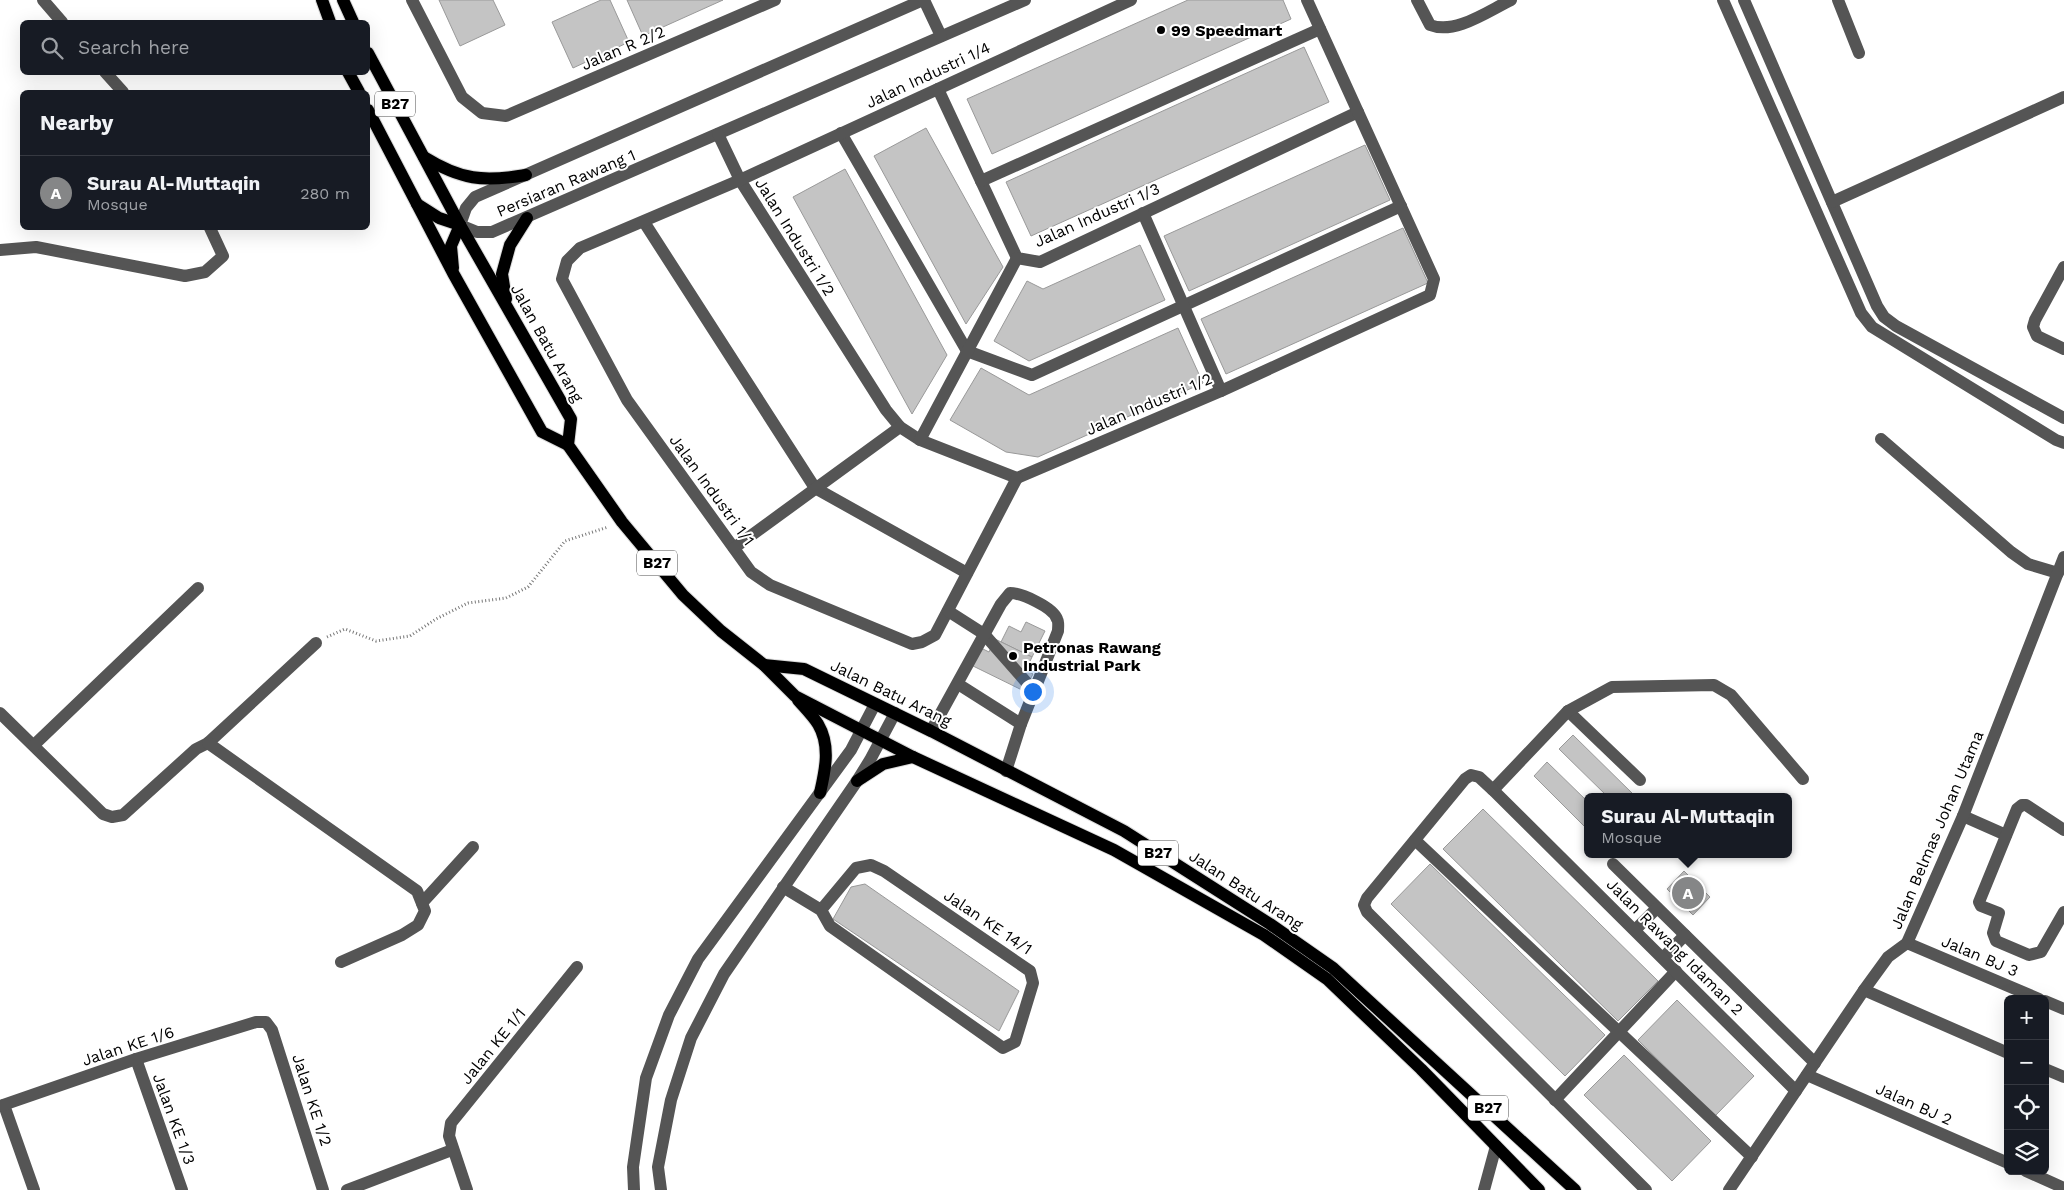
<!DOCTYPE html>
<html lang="en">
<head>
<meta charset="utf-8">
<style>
  :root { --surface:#171b24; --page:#242831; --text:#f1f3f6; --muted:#9ea1a6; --line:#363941; --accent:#858687 }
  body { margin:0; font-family:"Work Sans",sans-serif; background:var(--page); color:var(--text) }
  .controls { position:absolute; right:15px; bottom:15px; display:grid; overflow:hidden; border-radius:8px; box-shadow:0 5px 20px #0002 }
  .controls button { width:45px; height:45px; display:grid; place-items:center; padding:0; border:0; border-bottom:1px solid var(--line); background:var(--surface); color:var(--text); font:25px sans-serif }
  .you { position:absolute; left:1032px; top:691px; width:18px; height:18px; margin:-12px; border:4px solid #fff; border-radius:50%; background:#1a73e8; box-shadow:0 0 0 8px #1a73e833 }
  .badge { display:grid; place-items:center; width:32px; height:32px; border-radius:50%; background:var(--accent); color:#fff; font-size:16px; font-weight:700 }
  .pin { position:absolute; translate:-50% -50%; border:2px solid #fff; box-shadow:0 1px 5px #0006 }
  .popup { position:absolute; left:1584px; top:793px; width:208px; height:65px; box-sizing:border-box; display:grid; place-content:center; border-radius:8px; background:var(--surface); filter:drop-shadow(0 1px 4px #0005); font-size:16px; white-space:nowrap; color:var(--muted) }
  .popup b { font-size:19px; color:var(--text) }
  .popup::after { content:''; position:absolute; left:50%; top:100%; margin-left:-10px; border:10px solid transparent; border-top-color:var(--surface) }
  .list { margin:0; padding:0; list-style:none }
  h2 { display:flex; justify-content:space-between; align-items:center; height:65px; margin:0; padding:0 20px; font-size:21px }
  h2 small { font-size:16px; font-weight:400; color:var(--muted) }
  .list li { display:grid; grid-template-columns:32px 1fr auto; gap:15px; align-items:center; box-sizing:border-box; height:75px; padding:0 20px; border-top:1px solid var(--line) }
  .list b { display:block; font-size:19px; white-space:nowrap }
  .list p { margin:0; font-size:16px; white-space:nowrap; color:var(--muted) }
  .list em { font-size:16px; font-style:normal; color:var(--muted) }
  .icon { flex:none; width:28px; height:28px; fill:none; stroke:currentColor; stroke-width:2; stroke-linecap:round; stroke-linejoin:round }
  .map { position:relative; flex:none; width:2064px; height:1190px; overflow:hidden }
  .search { position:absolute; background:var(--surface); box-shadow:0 5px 20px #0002; left:20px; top:20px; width:350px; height:55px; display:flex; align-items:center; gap:12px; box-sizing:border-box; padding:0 18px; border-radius:8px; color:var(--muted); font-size:19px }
  .panel { position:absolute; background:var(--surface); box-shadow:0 5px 20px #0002; left:20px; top:90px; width:350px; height:140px; border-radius:8px }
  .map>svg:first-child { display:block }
</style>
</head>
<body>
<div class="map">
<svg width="2064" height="1190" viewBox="0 0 2064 1190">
  <rect width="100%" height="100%" fill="#fff"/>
  <g fill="#c4c4c4" stroke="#999">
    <polygon points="439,0 493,0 505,25 460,46"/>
    <polygon points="601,0 610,0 629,42 573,68 552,22"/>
    <polygon points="627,0 723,0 643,36"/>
    <polygon points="1188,0 1283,0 1291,19 992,154 967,99"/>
    <polygon points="1304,47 1329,102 1031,236 1006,182"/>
    <polygon points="926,128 1003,267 966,324 874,156"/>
    <polygon points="1365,145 1390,200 1189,291 1164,236"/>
    <polygon points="845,169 947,355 912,414 793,197"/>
    <polygon points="1403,228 1428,283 1226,374 1201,319"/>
    <polygon points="1140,245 1165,300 1029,361 994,341 1027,281 1043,289"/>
    <polygon points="1178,328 1203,383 1038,457 1006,452 950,420 981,368 1029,395"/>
    <polygon points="1026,622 1045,631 1032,657 1001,642 1009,626 1021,632"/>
    <polygon points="995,639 1032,657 1026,670 1033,674 1024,691 971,665 979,647 989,652"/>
    <polygon points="1573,735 1635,796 1634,797 1608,797 1559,749"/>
    <polygon points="1547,762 1588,802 1588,830 1534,776"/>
    <polygon points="1483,809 1658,981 1618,1021 1443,849"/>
    <polygon points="1430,864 1605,1035 1565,1076 1391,904"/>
    <polygon points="1684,871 1710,897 1693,915 1667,889"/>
    <polygon points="865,884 1019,991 999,1031 833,919 851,887"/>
    <polygon points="1677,1000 1754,1076 1715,1116 1638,1040"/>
    <polygon points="1624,1055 1711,1141 1672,1181 1584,1095"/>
  </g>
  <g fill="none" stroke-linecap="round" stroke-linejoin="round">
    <defs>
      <g id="major">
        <polyline points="322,0 330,22"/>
        <polyline points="343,0 353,22"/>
        <polyline points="368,53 460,225 571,419 568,445 622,522 683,595 721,631 764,665 795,696 913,757 1114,850 1264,935 1327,979 1421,1069 1539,1190"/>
        <polyline points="348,72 359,92"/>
        <polyline points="368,110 453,273 542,432 568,445"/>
        <path d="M424,157c37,23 59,25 102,18"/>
        <polyline points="417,204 439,218 460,225"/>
        <polyline points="453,268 451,246 460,225"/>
        <polyline points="506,299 502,274 510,245 527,218"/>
        <polyline points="764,665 804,669 931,731 1124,831 1270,924 1333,968 1575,1190"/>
        <path d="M798,700c7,8 15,16 20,24 13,22 7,47 2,69"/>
        <polyline points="857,781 883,764 913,757"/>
      </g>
    </defs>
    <use href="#major" stroke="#dbdbdb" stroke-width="14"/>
    <polyline stroke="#777" stroke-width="3" stroke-dasharray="1 2.5" stroke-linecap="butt" points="327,637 345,629 376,641 410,636 436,619 468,603 506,598 528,587 565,541 608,527"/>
    <g stroke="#555" stroke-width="12">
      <polyline points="43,0 62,22"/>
      <polyline points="412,0 462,97 482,113 506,116 775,0"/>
      <polyline points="923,0 475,197 466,208 460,225 477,232 492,232 1025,0"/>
      <polyline points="924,0 941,36"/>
      <path d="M1417,0l13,25c25,10 58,-14 81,-25"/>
      <polyline points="1723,0 1861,313 1872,327 2056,440 2064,443"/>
      <polyline points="1744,0 1877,306 1884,317 1896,326 2064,418"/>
      <polyline points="1838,0 1859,53"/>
      <polyline points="105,72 123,92"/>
      <polyline points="938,89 1017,258 1040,262 1358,112"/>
      <polyline points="841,133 967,351 1032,375 1401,206"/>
      <polyline points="718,134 740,180 886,410 900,427 920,440 1017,478 1221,391 1430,295 1434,279 1307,0"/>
      <polyline points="981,181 1320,29"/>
      <polyline points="1832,202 2064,97"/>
      <polyline points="1143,213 1221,391"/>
      <polyline points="644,222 815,488 967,573"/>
      <polyline points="0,250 36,247 185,276 205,272 223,256 210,228"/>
      <polyline points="2064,267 2035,320 2033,327 2037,336 2064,349"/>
      <polyline points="1881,439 2011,552 2028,564 2058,573"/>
      <polyline points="920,440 1017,258"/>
      <polyline points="1017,478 935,635 922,642 912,644 770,585 751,572 627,400 562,279 567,261 580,248 740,180 1131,0"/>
      <polyline points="734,548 900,427"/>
      <polyline points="948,611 984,634 1034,691"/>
      <polyline points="958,684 1021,724"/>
      <polyline points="1568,711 1640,780"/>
      <polyline points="0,713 103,814 112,817 123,815 196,749 208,743 316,643"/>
      <path d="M931,731l70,-127 9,-11c11,0 43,14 47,26 2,3 1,8 1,12l-37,93 -15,47"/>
      <polyline points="208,743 417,891 425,911 418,925 402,935 341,962"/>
      <polyline points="34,745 198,588"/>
      <polyline points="1493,790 1568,711 1612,687 1714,685 1731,695 1803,779"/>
      <polyline points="1963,816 2006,835"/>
      <polyline points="2064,830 2026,805 2022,805 2017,809 1979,902 1981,906 1999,913 1993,933 1996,941 2029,955 2041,952 2064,912"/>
      <polyline points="1415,840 1752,1157"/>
      <polyline points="1613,864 1815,1063"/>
      <polyline points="783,887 821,910 830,926 1003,1048 1015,1042 1033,983 1030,971 884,871 871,865 856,868 821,910"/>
      <polyline points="422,903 473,847"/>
      <polyline points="1635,930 1657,908"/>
      <polyline points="1907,943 2039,999"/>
      <polyline points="1663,958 1685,935"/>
      <polyline points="1864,990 2008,1053"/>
      <polyline points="2045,1001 2064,1009"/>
      <polyline points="136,1059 182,1190"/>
      <polyline points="2045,1069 2064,1077"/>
      <polyline points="1807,1075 2008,1163"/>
      <polyline points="1555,1100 1676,971"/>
      <polyline points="4,1105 34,1190"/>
      <polyline points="0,1106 136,1059 256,1022 266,1022 272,1030 323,1190"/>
      <polyline points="2026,1171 2064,1188"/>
      <polyline points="347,1190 452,1150"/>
      <polyline points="467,1190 449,1136 451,1123 577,967"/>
      <polyline points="634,1190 633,1167 646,1078 669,1015 698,959 851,750 875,704"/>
      <polyline points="661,1190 658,1167 671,1100 691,1038 724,974 857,781 870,760 895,713"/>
      <polyline points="1484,1190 1496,1146"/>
      <polyline points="1646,1190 1367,912 1364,905 1367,898 1465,779 1471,775 1479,777 1493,790 1796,1091"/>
      <polyline points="1729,1190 1864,990 1888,957 1907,943 1963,816 2064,557"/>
    </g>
    <use href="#major" stroke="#000" stroke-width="12"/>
  </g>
  <g fill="#000" stroke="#fff" stroke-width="2">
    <circle cx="1161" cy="30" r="5"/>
    <circle cx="1013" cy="656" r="5"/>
  </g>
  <g text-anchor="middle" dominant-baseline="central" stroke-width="4" stroke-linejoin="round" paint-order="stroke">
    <g fill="#fff" stroke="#4c4c4c" stroke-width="1">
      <rect x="375" y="91.5" width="40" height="25" rx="4"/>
      <rect x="637" y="550.5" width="40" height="25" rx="4"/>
      <rect x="1138" y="840.5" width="40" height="25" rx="4"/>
      <rect x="1468" y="1095.5" width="40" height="25" rx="4"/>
    </g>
    <g font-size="15" font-weight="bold" fill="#000">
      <text x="395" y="104">B27</text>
      <text x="657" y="563">B27</text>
      <text x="1158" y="853">B27</text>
      <text x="1488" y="1108">B27</text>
    </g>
    <g font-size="16" font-weight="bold" fill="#000" stroke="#fff" text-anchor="start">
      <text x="1171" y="30">99 Speedmart</text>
      <text x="1023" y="647">Petronas Rawang<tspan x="1023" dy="18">Industrial Park</tspan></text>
    </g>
    <g font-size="16" fill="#000" stroke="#fff">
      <text transform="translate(623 48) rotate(-23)">Jalan R 2/2</text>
      <text transform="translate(928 75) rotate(-25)">Jalan Industri 1/4</text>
      <text transform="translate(566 183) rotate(-23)">Persiaran Rawang 1</text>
      <text transform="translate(1097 215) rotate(-24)">Jalan Industri 1/3</text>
      <text transform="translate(795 237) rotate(58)">Jalan Industri 1/2</text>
      <text transform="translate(547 343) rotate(61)">Jalan Batu Arang</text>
      <text transform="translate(1149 404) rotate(-23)">Jalan Industri 1/2</text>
      <text transform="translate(712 490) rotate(54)">Jalan Industri 1/1</text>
      <text transform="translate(891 693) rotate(26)">Jalan Batu Arang</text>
      <text transform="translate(1937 830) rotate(-67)">Jalan Belmas Johan Utama</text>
      <text transform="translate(1246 890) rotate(33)">Jalan Batu Arang</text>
      <text transform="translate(988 922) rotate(34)">Jalan KE 14/1</text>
      <text transform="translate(1675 947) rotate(45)">Jalan Rawang Idaman 2</text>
      <text transform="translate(1980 956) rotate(23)">Jalan BJ 3</text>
      <text transform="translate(128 1046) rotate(-18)">Jalan KE 1/6</text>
      <text transform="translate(493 1046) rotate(-51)">Jalan KE 1/1</text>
      <text transform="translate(312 1100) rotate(72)">Jalan KE 1/2</text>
      <text transform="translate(1914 1104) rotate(24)">Jalan BJ 2</text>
      <text transform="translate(174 1119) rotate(70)">Jalan KE 1/3</text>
    </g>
  </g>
</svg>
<div class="controls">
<button>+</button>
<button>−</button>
<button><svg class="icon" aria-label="locate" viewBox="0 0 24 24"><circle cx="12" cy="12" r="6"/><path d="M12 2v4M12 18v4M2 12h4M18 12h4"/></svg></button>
<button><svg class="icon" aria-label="layers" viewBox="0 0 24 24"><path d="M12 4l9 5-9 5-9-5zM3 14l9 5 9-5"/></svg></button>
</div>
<div class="you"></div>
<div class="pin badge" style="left:1688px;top:893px">A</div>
<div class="popup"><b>Surau Al-Muttaqin</b>Mosque</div>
<div class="search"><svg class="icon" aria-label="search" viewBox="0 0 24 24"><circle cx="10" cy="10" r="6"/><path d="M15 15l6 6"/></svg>Search here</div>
<section class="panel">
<h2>Nearby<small></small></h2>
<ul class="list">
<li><span class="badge">A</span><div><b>Surau Al-Muttaqin</b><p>Mosque</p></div><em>280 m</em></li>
</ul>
</section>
</div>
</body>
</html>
